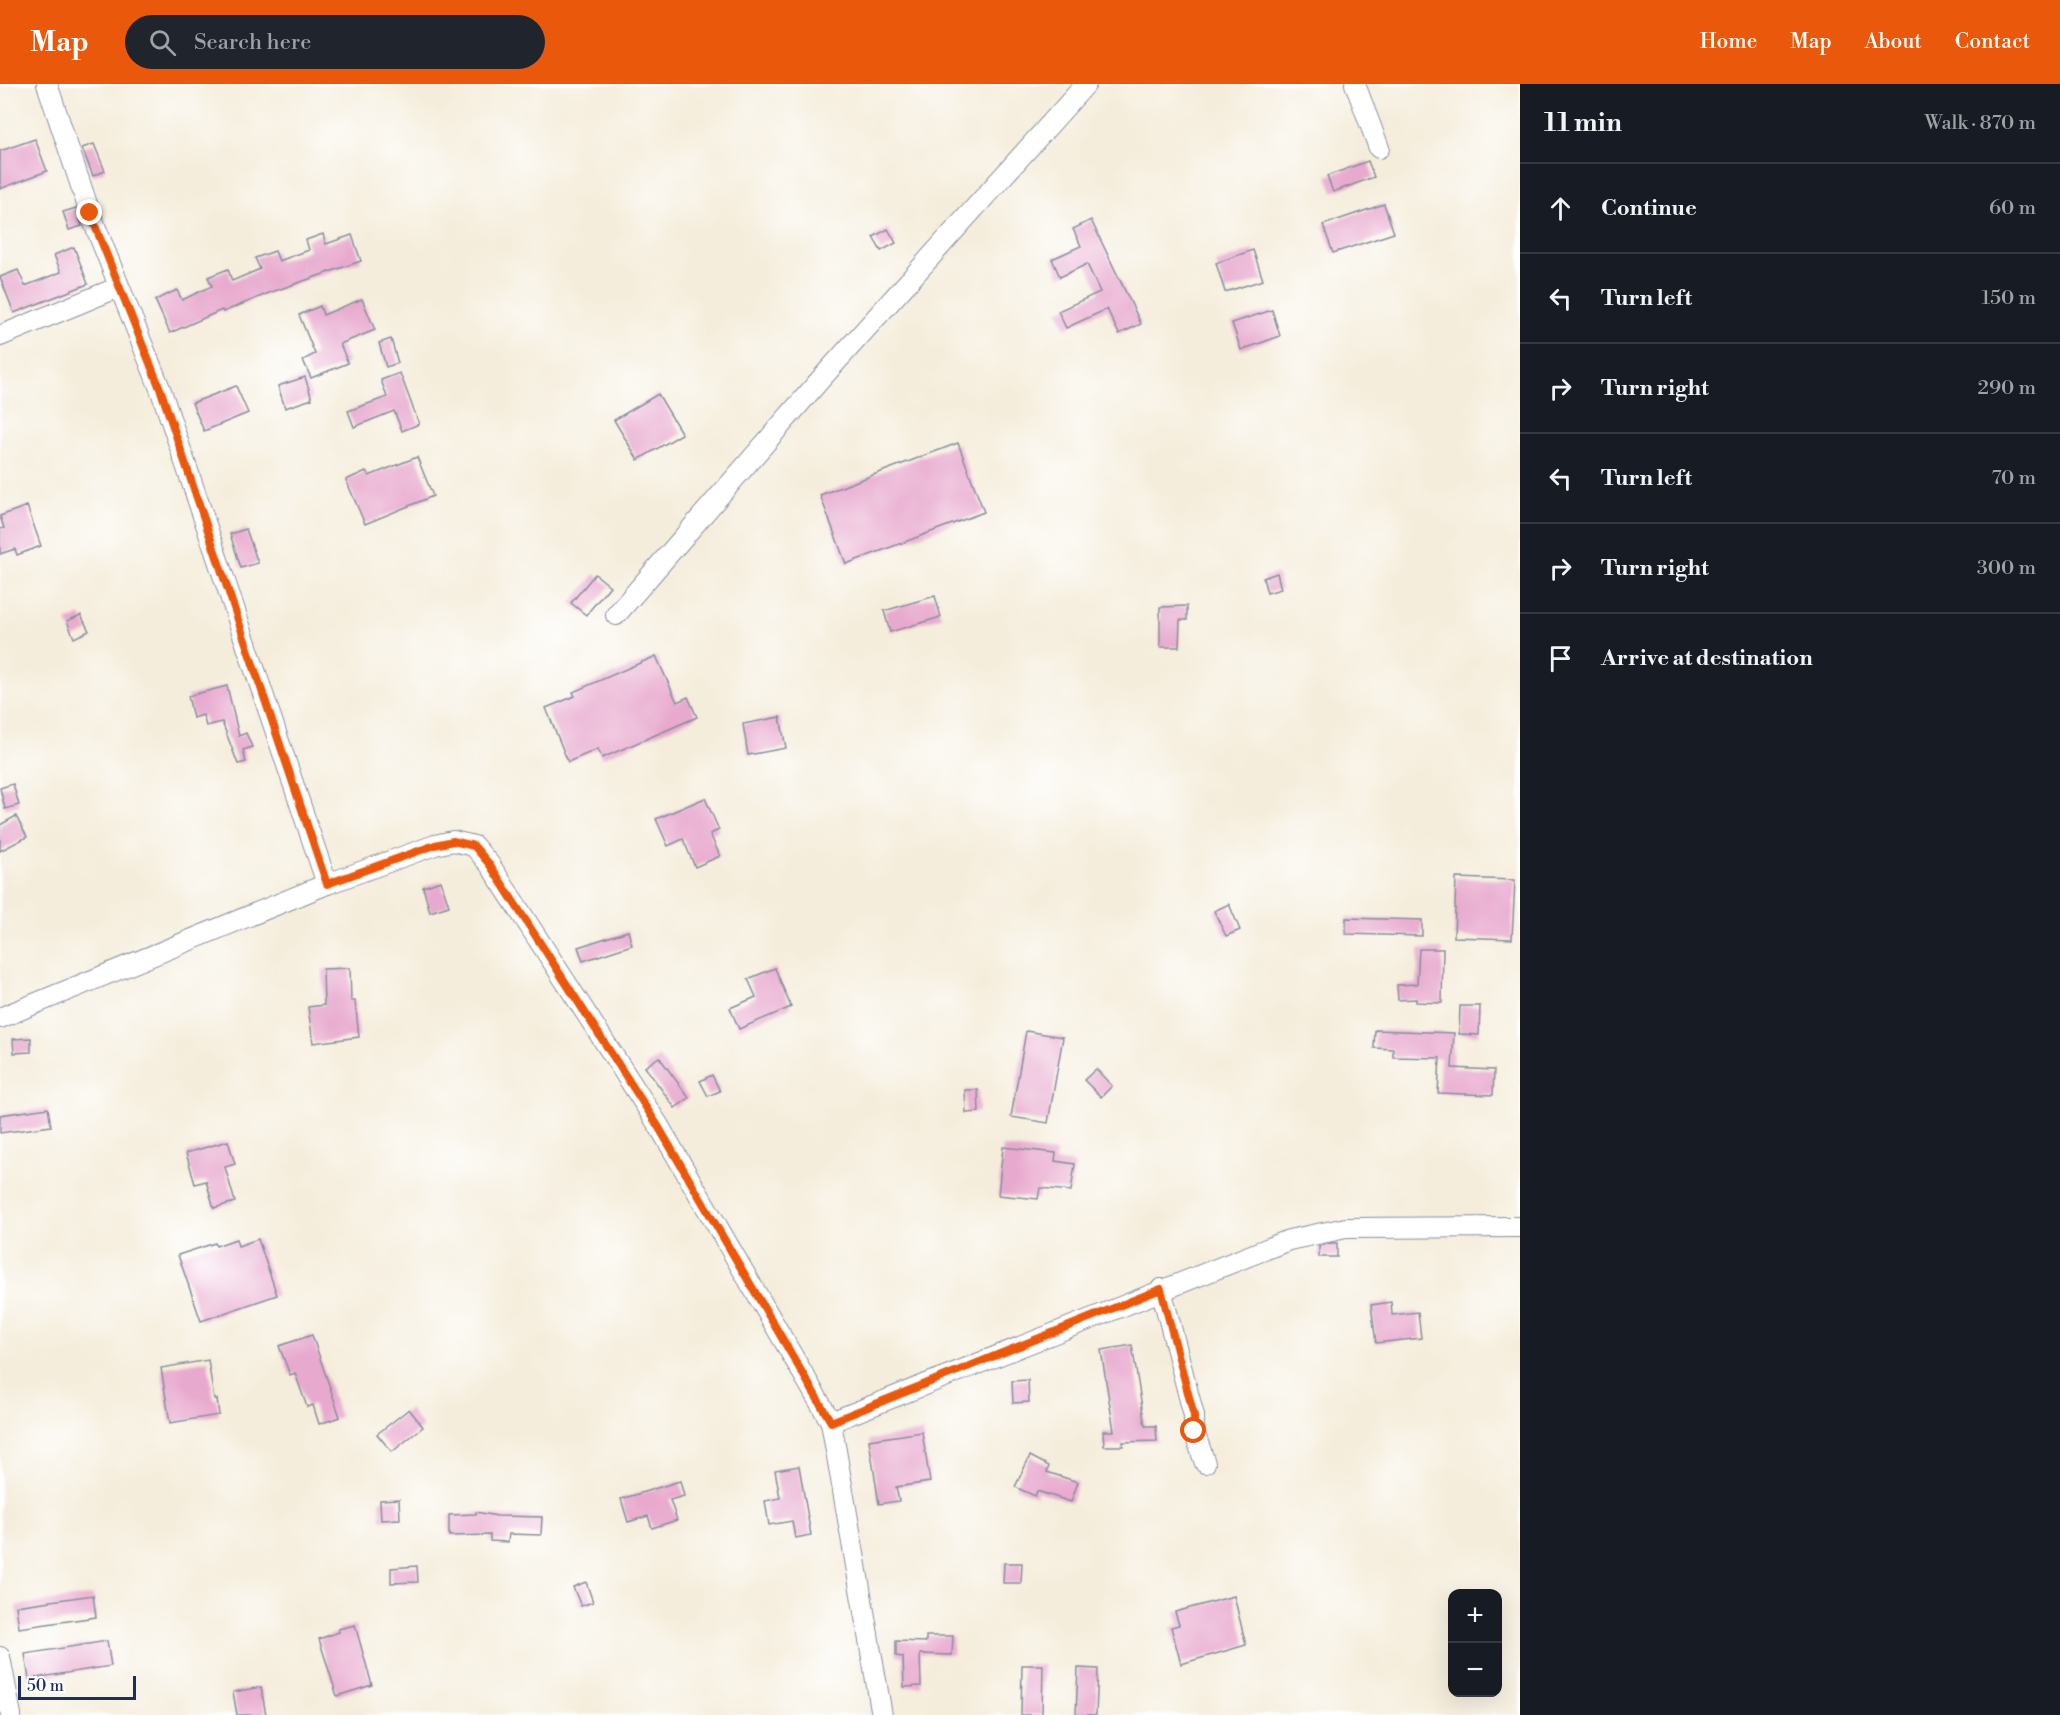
<!DOCTYPE html>
<html lang="en">
<head>
<meta charset="utf-8">
<style>
  :root { --surface:#171b24; --page:#20242c; --text:#f1f3f6; --muted:#9ea1a6; --line:#363941; --accent:#ea580c }
  body { margin:0; font-family:"Libre Bodoni",serif; background:var(--page); color:var(--text) }
  .controls { position:absolute; right:18px; bottom:18px; display:grid; overflow:hidden; border-radius:12px; box-shadow:0 6px 24px #0002 }
  .controls button { width:54px; height:54px; display:grid; place-items:center; padding:0; border:0; border-bottom:2px solid var(--line); background:var(--surface); color:var(--text); font:30px sans-serif }
  .scale { position:absolute; left:18px; bottom:15px; width:118px; box-sizing:border-box; padding-left:6px; border:3px solid #1b2f5e; border-top:0; font-size:16px; line-height:21px; white-space:nowrap; color:#1b2f5e; -webkit-text-stroke:4px #fff; paint-order:stroke }
  .stop { position:absolute; width:18px; height:18px; margin:-14px; border:4px solid #ea580c; border-radius:50%; background:#fff }
  .stop.end { background:#ea580c; border-color:#fff; box-shadow:0 2px 6px #0008 }
  .list { margin:0; padding:0; list-style:none }
  h2 { display:flex; justify-content:space-between; align-items:center; height:78px; margin:0; padding:0 24px; font-size:26px }
  h2 small { font-size:20px; font-weight:400; color:var(--muted) }
  .list li { display:grid; grid-template-columns:39px 1fr auto; gap:18px; align-items:center; box-sizing:border-box; height:90px; padding:0 24px; border-top:2px solid var(--line) }
  .list b { display:block; font-size:22px; white-space:nowrap }
  .list em { font-size:20px; font-style:normal; color:var(--muted) }
  .icon { flex:none; width:33px; height:33px; fill:none; stroke:currentColor; stroke-width:2; stroke-linecap:round; stroke-linejoin:round }
  .map { position:relative; flex:none; width:1520px; height:1631px; overflow:hidden }
  header { display:flex; align-items:center; gap:36px; box-sizing:border-box; height:84px; padding:0 30px; background:var(--accent); color:#fff }
  header strong { font-size:28px }
  nav { display:flex; gap:33px; margin-inline-start:auto; font-size:21px }
  .search { width:420px; height:54px; background:var(--page); display:flex; align-items:center; gap:15px; box-sizing:border-box; padding:0 21px; border-radius:33px; color:var(--muted); font-size:22px }
  main { display:flex }
  aside { flex:1; background:var(--surface) }
  .map>svg:first-child { display:block }
</style>
</head>
<body>
<header>
<strong>Map</strong>
<div class="search"><svg class="icon" aria-label="search" viewBox="0 0 24 24"><circle cx="10" cy="10" r="6"/><path d="M15 15l6 6"/></svg>Search here</div>
<nav><a>Home</a><a>Map</a><a>About</a><a>Contact</a></nav>
</header>
<main>
<div class="map">
<svg width="1520" height="1631" viewBox="0 0 1520 1631">
  <rect width="100%" height="100%" fill="#fff"/>
  <filter id="ink" filterUnits="userSpaceOnUse"><feTurbulence type="fractalNoise" baseFrequency=".0167" numOctaves="2"/><feDisplacementMap in="SourceGraphic" scale="12" xChannelSelector="R" yChannelSelector="G"/><feConvolveMatrix kernelMatrix="1 2 1 2 8 2 1 2 1" color-interpolation-filters="sRGB"/></filter>
  <filter id="wash" filterUnits="userSpaceOnUse"><feTurbulence type="fractalNoise" baseFrequency=".008" numOctaves="4" result="noise"/><feDisplacementMap in="SourceGraphic" scale="24" xChannelSelector="R" yChannelSelector="G"/><feGaussianBlur stdDeviation="1.35" result="paint"/><feColorMatrix in="noise" values="0 0 0 0 0 0 0 0 0 0 0 0 0 0 0 0 0 1.4 0 .05"/><feComposite in="paint" operator="in"/></filter>
  <g filter="url(#wash)">
    <rect width="100%" height="100%" fill="#f5eddb"/>
    <g id="blocks">
      <g fill="#e8a9ce">
        <polygon points="35,55 47,87 0,105 0,67"/>
        <polygon points="94,60 105,87 93,92 82,64"/>
        <polygon points="1368,77 1374,93 1333,108 1327,92"/>
        <polygon points="1384,120 1394,149 1333,169 1323,141"/>
        <polygon points="76,124 82,142 69,146 63,128"/>
        <polygon points="1091,136 1141,240 1119,250 1107,225 1066,244 1058,227 1100,208 1087,180 1060,193 1052,175 1081,162 1073,145"/>
        <polygon points="888,145 896,159 881,167 873,153"/>
        <polygon points="323,150 326,160 352,151 361,177 269,209 223,228 222,226 170,249 155,216 177,206 182,216 212,202 208,193 228,185 232,197 260,185 255,174 275,167 279,177 309,166 306,156"/>
        <polygon points="74,163 88,200 14,229 0,193 18,186 25,202 61,188 54,171"/>
        <polygon points="1253,166 1263,196 1225,208 1216,179"/>
        <polygon points="362,215 375,246 340,260 348,279 311,294 303,276 315,270 299,231 320,222 323,231"/>
        <polygon points="1272,226 1280,252 1241,266 1232,239"/>
        <polygon points="391,255 398,279 386,283 379,259"/>
        <polygon points="400,289 419,340 402,347 394,327 354,343 348,327 387,313 381,296"/>
        <polygon points="305,293 312,315 285,324 278,302"/>
        <polygon points="236,302 248,329 204,347 192,319"/>
        <polygon points="658,310 682,350 638,376 614,336"/>
        <polygon points="958,359 984,428 846,480 820,411"/>
        <polygon points="417,373 433,412 365,440 346,396 366,387 369,392"/>
        <polygon points="27,422 41,462 17,471 15,465 0,470 0,445 4,444 0,432"/>
        <polygon points="246,445 258,479 241,484 230,450"/>
        <polygon points="1277,489 1281,505 1267,509 1263,494"/>
        <polygon points="595,490 610,502 586,531 571,519"/>
        <polygon points="935,512 941,533 890,548 884,527"/>
        <polygon points="1187,522 1187,536 1180,536 1179,563 1160,563 1160,523"/>
        <polygon points="81,531 89,547 74,554 67,537"/>
        <polygon points="656,572 677,618 688,613 697,633 602,674 598,665 568,678 546,624 575,612 573,608"/>
        <polygon points="227,602 239,652 246,649 252,663 243,666 246,678 238,680 222,638 206,642 203,631 193,634 188,612"/>
        <polygon points="780,633 786,664 748,671 743,640"/>
        <polygon points="13,700 19,721 5,725 0,704"/>
        <polygon points="705,714 719,746 710,750 720,772 695,783 683,755 668,762 656,735"/>
        <polygon points="16,732 27,753 0,767 0,741"/>
        <polygon points="1456,794 1515,796 1512,855 1454,853"/>
        <polygon points="441,797 449,822 430,828 423,803"/>
        <polygon points="1229,820 1240,846 1226,852 1214,827"/>
        <polygon points="1346,834 1422,836 1422,852 1346,850"/>
        <polygon points="628,847 632,861 583,877 578,863"/>
        <polygon points="1419,865 1443,865 1442,919 1416,918 1416,915 1398,916 1397,901 1417,900"/>
        <polygon points="350,884 351,917 355,917 359,953 313,959 308,923 324,921 323,885"/>
        <polygon points="775,884 791,923 739,945 730,924 756,913 748,895"/>
        <polygon points="1460,922 1480,922 1479,951 1459,950"/>
        <polygon points="1375,946 1454,949 1452,984 1494,986 1493,1011 1438,1009 1440,974 1393,973 1393,965 1374,964"/>
        <polygon points="1026,947 1063,953 1048,1039 1011,1033"/>
        <polygon points="31,954 31,968 14,969 13,955"/>
        <polygon points="659,973 689,1014 675,1024 645,983"/>
        <polygon points="1096,985 1112,1002 1101,1013 1084,996"/>
        <polygon points="712,991 720,1007 708,1012 700,997"/>
        <polygon points="965,1006 978,1006 979,1028 966,1029"/>
        <polygon points="48,1024 51,1042 0,1049 0,1031"/>
        <polygon points="228,1057 235,1080 225,1083 235,1118 214,1124 206,1097 195,1100 186,1069"/>
        <polygon points="1003,1063 1056,1069 1055,1077 1075,1080 1071,1107 1040,1104 1038,1115 998,1111"/>
        <polygon points="236,1155 238,1162 258,1155 277,1211 201,1237 178,1171 215,1159 216,1162"/>
        <polygon points="1332,1159 1337,1159 1337,1173 1319,1173 1319,1162"/>
        <polygon points="1391,1218 1392,1231 1418,1228 1421,1254 1376,1259 1371,1221"/>
        <polygon points="312,1251 340,1333 319,1340 313,1321 307,1323 295,1289 290,1291 279,1262"/>
        <polygon points="1132,1261 1145,1342 1156,1342 1157,1357 1123,1358 1123,1362 1104,1362 1103,1347 1114,1347 1101,1266"/>
        <polygon points="208,1276 214,1315 217,1315 219,1331 170,1339 161,1284"/>
        <polygon points="1028,1296 1029,1318 1013,1319 1012,1297"/>
        <polygon points="409,1325 423,1343 392,1368 377,1350"/>
        <polygon points="922,1348 930,1398 896,1403 899,1417 879,1420 869,1356"/>
        <polygon points="1030,1372 1049,1382 1047,1388 1078,1398 1071,1418 1037,1407 1035,1412 1015,1403"/>
        <polygon points="799,1382 811,1451 795,1454 792,1437 769,1441 765,1417 780,1414 775,1386"/>
        <polygon points="680,1397 684,1412 670,1416 677,1436 652,1444 648,1432 628,1438 621,1415"/>
        <polygon points="399,1415 400,1435 381,1436 380,1416"/>
        <polygon points="476,1428 497,1432 542,1433 541,1451 509,1450 508,1458 490,1457 490,1451 449,1452 449,1431 476,1430"/>
        <polygon points="1004,1479 1022,1479 1021,1499 1003,1499"/>
        <polygon points="417,1482 418,1498 391,1499 391,1484"/>
        <polygon points="586,1498 593,1518 581,1522 573,1503"/>
        <polygon points="93,1511 96,1533 19,1544 16,1522"/>
        <polygon points="1234,1512 1246,1561 1181,1580 1171,1543 1179,1541 1175,1528"/>
        <polygon points="355,1541 372,1601 337,1612 319,1555 339,1548 338,1545"/>
        <polygon points="926,1552 953,1552 952,1571 920,1570 921,1602 904,1603 903,1573 896,1572 896,1557 926,1558"/>
        <polygon points="107,1557 111,1582 29,1595 25,1570"/>
        <polygon points="1022,1581 1043,1581 1042,1631 1021,1631"/>
        <polygon points="1078,1584 1098,1585 1096,1631 1076,1631"/>
        <polygon points="261,1603 266,1631 237,1631 233,1608"/>
      </g>
    </g>
  </g>
  <g filter="url(#ink)">
    <use href="#blocks" fill-opacity="0" stroke="#888e9c" stroke-width="1.5"/>
    <g fill="none" stroke-linecap="round" stroke-linejoin="round">
      <defs>
        <g id="street">
          <polyline points="47,0 90,129 161,307 327,800"/>
          <polyline points="1355,0 1379,64"/>
          <polyline points="0,252 119,203"/>
          <polyline points="616,531 820,296 1086,0"/>
          <polyline points="0,934 327,800 435,761 453,757 474,762 490,781 659,1042 831,1338 882,1631"/>
          <polyline points="1161,1205 1194,1332 1194,1347 1205,1379"/>
          <polyline points="831,1338 1289,1156 1346,1144 1520,1143"/>
          <polyline points="0,1573 11,1631"/>
        </g>
      </defs>
      <use href="#street" stroke="#888e9c" stroke-width="22"/>
      <use href="#street" stroke="#fff" stroke-width="20"/>
    </g>
  </g>
  <g fill="none" stroke-linecap="round" stroke-linejoin="round" filter="url(#ink)">
    <polyline stroke="#ea580c" stroke-width="8" points="90,129 161,307 327,800 435,761 453,757 474,762 490,781 658,1042 831,1338 1161,1205 1194,1332 1194,1347"/>
  </g>
</svg>
<div class="controls">
<button>+</button>
<button>−</button>
</div>
<div class="scale">50 m</div>
<div class="stop" style="left:1194px;top:1347px"></div>
<div class="stop end" style="left:90px;top:129px"></div>
</div>
<aside>
<h2>11 min<small>Walk · 870 m</small></h2>
<ul class="list">
<li><svg class="icon" aria-label="ahead" viewBox="0 0 24 24"><path d="M12 20V5M6 11l6-6 6 6"/></svg><div><b>Continue</b></div><em>60 m</em></li>
<li><svg class="icon" aria-label="left" viewBox="0 0 24 24"><path d="M17 20v-9H6M10 6l-5 5 5 5"/></svg><div><b>Turn left</b></div><em>150 m</em></li>
<li><svg class="icon" aria-label="right" viewBox="0 0 24 24"><path d="M7 20v-9h11M14 6l5 5-5 5"/></svg><div><b>Turn right</b></div><em>290 m</em></li>
<li><svg class="icon" aria-label="left" viewBox="0 0 24 24"><path d="M17 20v-9H6M10 6l-5 5 5 5"/></svg><div><b>Turn left</b></div><em>70 m</em></li>
<li><svg class="icon" aria-label="right" viewBox="0 0 24 24"><path d="M7 20v-9h11M14 6l5 5-5 5"/></svg><div><b>Turn right</b></div><em>300 m</em></li>
<li><svg class="icon" aria-label="arrive" viewBox="0 0 24 24"><path d="M6 21V4h12l-3 4 3 4H6"/></svg><div><b>Arrive at destination</b></div></li>
</ul>
</aside>
</main>
</body>
</html>
